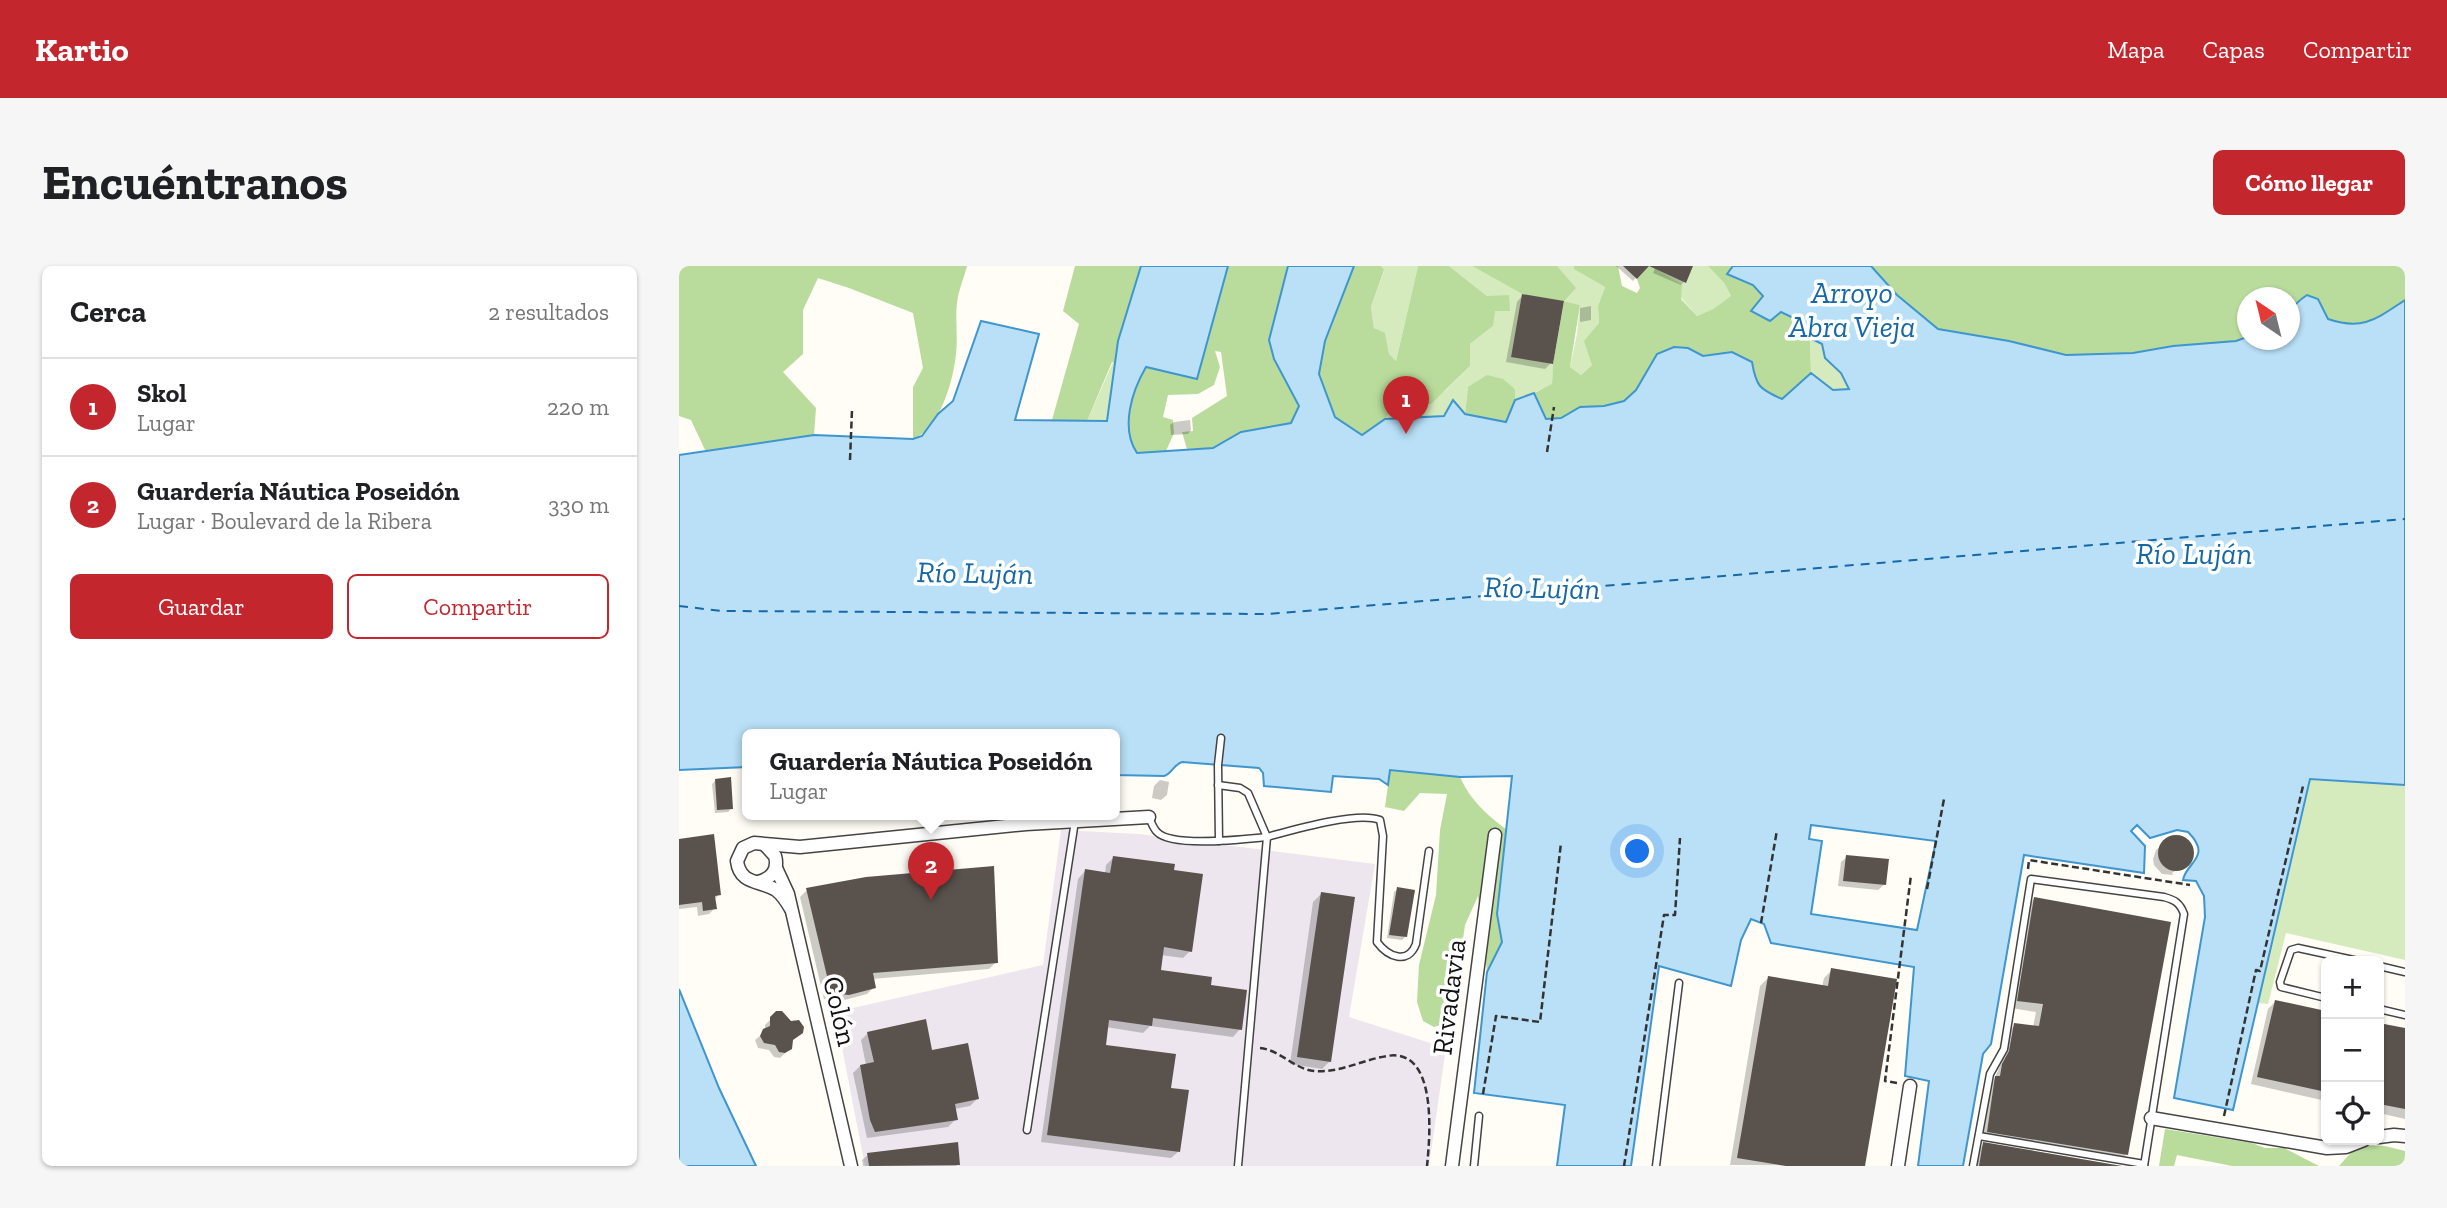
<!DOCTYPE html>
<html lang="es">
<head>
<meta charset="utf-8">
<style>
  :root { --surface:#fff; --page:#f6f6f6; --text:#202124; --muted:#757577; --line:#e0e0e0; --accent:#c4262e }
  body { margin:0; font-family:"Zilla Slab",serif; background:var(--page); color:var(--text) }
  .controls { position:absolute; right:21px; bottom:21px; display:grid; overflow:hidden; border-radius:10px; box-shadow:0 2px 5px #0004 }
  .controls button { width:63px; height:63px; display:grid; place-items:center; padding:0; border:0; border-bottom:2px solid var(--line); background:var(--surface); color:var(--text); font:35px sans-serif }
  .compass { position:absolute; left:1558px; top:21px; width:63px; height:63px; border-radius:50%; background:var(--surface); box-shadow:0 2px 5px #0004; rotate:325deg }
  .you { position:absolute; left:959px; top:586px; width:24px; height:24px; margin:-18px; border:5px solid #fff; border-radius:50%; background:#1a73e8; box-shadow:0 0 0 10px #1a73e833 }
  .badge { display:grid; place-items:center; width:46px; height:46px; border-radius:50%; background:var(--accent); color:#fff; font-size:23px; font-weight:700 }
  .pin { position:absolute; translate:-50% -58px; filter:drop-shadow(0 2px 4px #0008) }
  .pin::after { content:''; position:absolute; top:37px; width:24px; height:21px; background:inherit; clip-path:polygon(0 0,100% 0,50% 100%) }
  .popup { position:absolute; left:63px; top:463px; width:378px; height:91px; box-sizing:border-box; display:grid; place-content:center; border-radius:10px; background:var(--surface); filter:drop-shadow(0 2px 5px #0005); font-size:23px; white-space:nowrap; color:var(--muted) }
  .popup b { font-size:26px; color:var(--text) }
  .popup::after { content:''; position:absolute; left:50%; top:100%; margin-left:-14px; border:14px solid transparent; border-top-color:var(--surface) }
  .list { margin:0; padding:0; list-style:none }
  h2 { display:flex; justify-content:space-between; align-items:center; height:91px; margin:0; padding:0 28px; font-size:30px }
  h2 small { font-size:23px; font-weight:400; color:var(--muted) }
  .list li { display:grid; grid-template-columns:46px 1fr auto; gap:21px; align-items:center; box-sizing:border-box; height:98px; padding:0 28px; border-top:2px solid var(--line) }
  .list b { display:block; font-size:26px; white-space:nowrap }
  .list p { margin:0; font-size:23px; white-space:nowrap; color:var(--muted) }
  .list em { font-size:23px; font-style:normal; color:var(--muted) }
  .actions { display:flex; gap:14px; padding:21px 28px }
  .actions a { flex:1; padding:16px 0; border:2px solid var(--accent); border-radius:10px; text-align:center; font-size:24px; color:var(--accent) }
  .actions .main { background:var(--accent); color:#fff }
  .icon { flex:none; width:38px; height:38px; fill:none; stroke:currentColor; stroke-width:2; stroke-linecap:round; stroke-linejoin:round }
  .map { position:relative; flex:none; width:1726px; height:900px; overflow:hidden; border-radius:10px }
  header { display:flex; align-items:center; gap:42px; box-sizing:border-box; height:98px; padding:0 35px; background:var(--accent); color:#fff }
  header strong { font-size:33px }
  nav { display:flex; gap:38px; margin-inline-start:auto; font-size:24px }
  .intro { display:flex; align-items:center; justify-content:space-between; box-sizing:border-box; height:168px; padding:0 42px }
  h1 { margin:0; font-size:49px }
  .button { padding:18px 32px; border-radius:10px; background:var(--accent); color:#fff; font-size:24px; font-weight:700 }
  main { display:flex; gap:42px; padding:0 42px }
  aside { flex:1; background:var(--surface); border-radius:10px; box-shadow:0 2px 5px #0004 }
  .map>svg:first-child { display:block }
</style>
</head>
<body>
<header>
<strong>Kartio</strong>
<nav><a>Mapa</a><a>Capas</a><a>Compartir</a></nav>
</header>
<div class="intro"><h1>Encuéntranos</h1><a class="button">Cómo llegar</a></div>
<main>
<aside>
<h2>Cerca<small>2 resultados</small></h2>
<ul class="list">
<li><span class="badge">1</span><div><b>Skol</b><p>Lugar</p></div><em>220 m</em></li>
<li><span class="badge">2</span><div><b>Guardería Náutica Poseidón</b><p>Lugar · Boulevard de la Ribera</p></div><em>330 m</em></li>
</ul>
<div class="actions"><a class="main">Guardar</a><a>Compartir</a></div>
</aside>
<div class="map">
<svg width="1726" height="900" viewBox="0 0 1726 900">
  <rect width="100%" height="100%" fill="#fffdf5"/>
  <polygon fill="#eee6ef" points="382,564 460,568 696,598 670,751 767,782 750,900 186,900 156,746 364,699"/>
  <g fill="#d5ebbd">
    <polygon points="702,0 739,0 717,95 710,89 706,68 695,62 692,41 705,5"/>
    <polygon points="770,0 793,0 843,28 832,90 874,98 873,119 836,134 836,122 789,121 786,148 706,153 721,136 766,125 791,100 791,78 814,60 808,30"/>
    <polygon points="878,0 895,0 896,3 926,21 919,40 920,57 913,99 902,109 891,101 898,68 901,39 885,35"/>
    <polygon points="1010,0 1029,0 1045,17 1052,30 1034,43 1018,50 977,3 1006,17"/>
    <polygon points="1131,72 1143,78 1146,92 1162,107 1171,123 1154,124 1132,107"/>
    <polygon points="434,96 436,97 429,155 408,155"/>
    <polygon points="1631,513 1726,519 1726,694 1607,667 1589,738 1579,737"/>
  </g>
  <g fill="#b9dc9c">
    <path d="M0,0h288c-3,12 -9,25 -10,37 -2,17 1,34 -1,50 -2,26 -16,76 -43,86v-52l10,-19 -10,-55 -64,-25 -31,-10 -15,32v44l-20,18 33,36 -2,27 -108,17 -15,-32 -12,-4z"/>
    <polygon points="396,0 462,0 439,74 436,97 433,96 408,155 373,154 400,58 384,45"/>
    <path d="M549,0h60l-19,74 18,44 12,23 -8,17 -50,8 -28,16 -26,1 -5,-17 11,-1 -1,-13 35,-22 -6,-44 -6,-1 5,16 -6,18 -16,9 -30,1 -5,22 10,3 1,13 -8,18 -29,2c-17,-25 -5,-62 9,-86l51,11z"/>
    <polygon points="675,0 702,0 705,4 692,41 695,62 706,67 710,88 717,95 739,0 770,0 808,30 830,29 831,45 816,45 814,60 791,78 791,100 752,138 721,136 706,153 683,169 656,151 640,108 646,75"/>
    <path d="M793,0h85l19,22 -12,13 16,4 -10,62 11,8 11,-10 -8,-24 15,-18 -1,-17 7,-19 -31,-18v-3h44l4,20 15,7 3,-5 -3,-9 9,-10 -3,-3h14l-1,3 26,16 -1,14 16,17 16,-7 18,-13 -7,-13 -16,-17h25l-6,8 26,11 11,11 -12,15 28,1 24,12 6,14 1,35 -29,27c-23,-11 -26,-14 -31,-38l-19,-10 -29,4 -15,-8 -41,25 -11,17 -12,11 -20,5 -24,1 -19,11 -15,1 -12,-26 18,-9 1,-20 11,-62 -42,-8z"/>
    <path d="M1192,0h534v34c-29,19 -42,31 -77,19l-10,-20 -22,4 -6,8 -1,-13h-42v39l-11,4 -63,5 -40,7 -67,2 -57,-14 -71,-12 -41,-34z"/>
    <polygon points="808,109 824,113 836,123 836,134 828,156 786,148 789,121"/>
    <path d="M711,504l70,7c11,24 26,37 47,53l-10,83 5,29 -15,30 -9,-76 -13,29 -11,79 -7,19 -13,4 -11,-6 -6,-19 2,-37 17,-70 4,-65 7,-36 -27,-1 -16,18 -19,-4z"/>
    <polygon points="1486,863 1573,877 1586,882 1605,882 1640,900 1553,900 1498,889 1495,900 1480,900"/>
    <polygon points="1679,879 1706,880 1726,885 1726,900 1660,900"/>
  </g>
  <g fill="#b9e0f7" stroke="#3f96cf" stroke-width="2" fill-rule="evenodd">
    <path d="M462,0h87l-31,113 -51,-12c-14,24 -26,61 -9,86l76,-5 28,-16 50,-9 8,-17 -25,-47 -5,-19 19,-74h66l-29,75 -6,33 16,43 27,18 23,-16 59,-3 9,-16 12,14 41,8 9,-22 19,-7 12,26 15,-1 19,-11 24,-1 20,-5 12,-11 21,-36 17,-7 14,1 15,8 29,-4 20,10c4,24 7,27 30,37l29,-26 22,17 16,-1 -8,-16 -16,-15 -3,-14 -12,-6 -6,-15 -23,-11 -11,9 -19,-10 12,-15 -10,-11 -26,-11 6,-8h138l26,29 41,34 71,12 57,14 67,-2 40,-7 63,-5 11,-4v3h42c1,-24 -3,-31 18,-45l11,4 10,20c35,12 48,0 77,-19v485l-95,-6 -77,331 -59,-12 31,-181 -1,-21 -8,-15 -13,-1c3,-18 30,-23 5,-48l-11,-2 -27,8 -13,-13 -6,6 14,15 -1,27 -120,-18 -33,189 -8,10 -20,112h-45l11,-85 -24,-5 9,-109 -143,-24 -7,-19 -13,-5 -10,21 -10,46 -72,-20 -28,200h-74l8,-61 -91,-12 13,-121 15,-30 -5,-28 15,-138 -52,1 -70,-7 -2,15 -9,-6 -46,-3 -2,16 -67,-6 -1,-13 -4,-5 -77,-6c-9,3 -10,12 -18,14l-49,-1v-41h-368v33l-68,3v-315l135,-20 99,4 9,-3 16,-22 15,-13 28,-80 58,13 -24,86 92,1 11,-80zM1132,559l125,16 -19,89 -106,-16 11,-73 -13,-2z"/>
    <polygon points="0,723 40,822 77,900 0,900"/>
  </g>
  <g fill="#0003">
    <polygon points="937,0 962,0 965,3 954,15"/>
    <polygon points="977,0 1006,0 1005,16 1002,19 974,7"/>
    <polygon points="843,30 872,97 866,103 827,96 838,36"/>
    <polygon points="912,40 912,54 901,56 901,42"/>
    <polygon points="511,154 512,164 509,168 492,169 491,159 495,156"/>
    <polygon points="37,514 53,542 49,546 36,547 33,518"/>
    <polygon points="481,514 490,516 488,529 482,534 473,532 475,520"/>
    <polygon points="1493,571 1504,573 1512,585 1509,597 1493,607 1494,609 1483,608 1475,599 1474,593 1477,584"/>
    <polygon points="0,575 40,628 35,634 36,642 30,648 19,650 18,641 0,643"/>
    <polygon points="435,591 511,685 504,692 482,689 480,706 530,721 561,763 554,771 471,760 464,767 427,761 425,781 490,823 500,885 492,892 362,876 399,613 406,605 426,608 427,599"/>
    <polygon points="1168,591 1205,619 1199,624 1159,620 1162,596"/>
    <polygon points="719,623 726,671 723,674 708,672 715,626"/>
    <polygon points="128,624 317,696 310,703 193,713 195,721 188,728 162,735 145,733 121,631"/>
    <polygon points="642,628 651,795 643,803 611,798 634,636"/>
    <polygon points="1356,632 1447,889 1439,896 1301,873 1309,820 1315,814 1323,795 1328,766 1336,759 1354,761 1357,746 1332,742 1348,640"/>
    <polygon points="1153,704 1185,900 1051,899 1081,720 1089,712 1143,721 1145,712"/>
    <polygon points="1597,735 1647,747 1647,835 1572,818 1589,743"/>
    <polygon points="98,747 111,782 101,792 95,791 90,784 79,782 76,774 86,766 86,759"/>
    <polygon points="1700,758 1726,764 1726,853 1700,847"/>
    <polygon points="189,767 252,786 298,833 291,840 275,843 277,853 269,861 188,872 174,807 181,800 187,799 182,774"/>
    <polygon points="1305,878 1432,900 1294,900 1297,886"/>
    <polygon points="189,889 279,898 277,900 184,900 183,894"/>
  </g>
  <g fill="none" stroke-linecap="round" stroke-linejoin="round">
    <polyline stroke="#1768a6" stroke-width="2" stroke-dasharray="9 7" stroke-linecap="butt" points="0,340 43,345 590,348 1726,253"/>
  </g>
  <g fill="#5a524d">
    <polygon points="944,0 1014,0 1007,17 970,0 958,13"/>
    <polygon points="843,28 885,35 874,98 832,91"/>
    <polygon points="52,511 54,543 38,544 36,513"/>
    <polygon points="35,568 42,629 36,630 38,643 24,645 23,636 0,639 0,573"/>
    <circle cx="1497" cy="587" r="18"/>
    <polygon points="1167,589 1210,593 1207,619 1164,615"/>
    <polygon points="434,590 496,598 495,604 524,608 513,686 485,681 482,704 533,711 532,719 568,724 563,764 474,752 473,760 430,754 427,779 497,788 492,822 510,824 501,886 368,869 406,603 431,607"/>
    <polygon points="315,600 319,697 194,707 197,722 170,729 152,727 127,622 187,611"/>
    <polygon points="718,621 736,624 728,671 710,669"/>
    <polygon points="642,626 676,631 652,796 618,791"/>
    <polygon points="1355,631 1492,656 1449,889 1308,866 1316,810 1321,810 1323,798 1330,785 1335,757 1360,760 1364,738 1338,735"/>
    <polygon points="1152,702 1218,713 1186,900 1107,900 1058,892 1089,710 1149,720"/>
    <polygon points="1596,734 1647,745 1647,826 1578,811"/>
    <polygon points="97,745 103,745 112,755 120,754 125,761 124,767 114,774 113,783 106,787 100,786 96,779 85,777 81,770 84,763 91,760 91,751"/>
    <polygon points="247,753 253,784 289,777 300,833 276,838 279,854 196,866 191,854 181,799 195,796 188,766"/>
    <polygon points="1700,757 1726,762 1726,843 1700,838"/>
    <polygon points="279,876 281,899 190,900 188,887"/>
    <polygon points="1304,876 1443,900 1300,900"/>
  </g>
  <g fill="none" stroke-linecap="round" stroke-linejoin="round">
    <defs>
      <g id="lane">
        <path d="M470,551c2,5 4,11 8,15 15,16 88,7 110,5l-19,-44 -8,-5 -22,-3"/>
        <polyline points="540,575 539,499 542,472"/>
        <polyline points="1700,700 1726,706"/>
        <polyline points="1647,732 1602,721 1601,716 1612,684 1619,682 1679,695"/>
        <polyline points="1700,743 1726,749"/>
        <polyline points="348,864 396,555"/>
        <polyline points="1300,870 1465,898"/>
        <path d="M559,900l29,-329c26,-7 90,-26 113,-17l3,16 -6,106c11,15 31,23 39,2l13,-93"/>
        <polyline points="795,900 800,850"/>
        <polyline points="977,900 1000,717"/>
        <path d="M1294,900l17,-92 14,-25 27,-170 133,18c11,3 16,6 20,17l-40,252"/>
      </g>
      <g id="street">
        <polyline points="97,602 109,628 172,900"/>
        <path d="M79,616c13,-3 21,-12 17,-26l-10,-11"/>
        <path d="M112,643c-4,-7 -8,-14 -15,-19 -16,-10 -36,-5 -39,-29l6,-13 11,-5 46,4 226,-23 123,-7"/>
        <polyline points="1472,852 1648,882 1667,881 1685,874"/>
        <polyline points="1700,871 1715,869 1726,870"/>
        <polyline points="773,900 816,569"/>
        <polyline points="1219,900 1231,820"/>
      </g>
    </defs>
    <use href="#lane" stroke="#444" stroke-width="9"/>
    <use href="#street" stroke="#444" stroke-width="15"/>
    <g stroke="#333" stroke-width="2.5" stroke-dasharray="7 3.5" stroke-linecap="butt">
      <polyline points="868,186 875,141"/>
      <polyline points="171,194 173,144"/>
      <polyline points="1349,603 1350,594 1511,619"/>
      <polyline points="1248,623 1265,533"/>
      <polyline points="1082,657 1098,564"/>
      <path d="M581,782c20,2 34,21 54,23 26,2 48,-11 73,-15 51,-9 43,81 40,110"/>
      <polyline points="1218,817 1206,815 1232,609"/>
      <polyline points="804,828 817,750 861,756 882,577"/>
      <polyline points="1545,850 1577,704 1581,705 1624,520"/>
      <polyline points="945,900 985,649 996,649 1001,572"/>
    </g>
    <use href="#lane" stroke="#fff" stroke-width="6"/>
    <use href="#street" stroke="#fff" stroke-width="12"/>
  </g>
  <g text-anchor="middle" dominant-baseline="central" stroke-width="7" stroke-linejoin="round" paint-order="stroke">
    <g font-size="28" fill="#111" stroke="#fff">
      <text transform="translate(770 731) rotate(-83)">Rivadavia</text>
      <text transform="translate(161 745) rotate(77)">Colón</text>
    </g>
    <g font-size="30" font-style="italic" fill="#1768a6" stroke="#fff">
      <text x="1173" y="27">Arroyo<tspan x="1173" dy="34">Abra Vieja</tspan></text>
      <text x="1515" y="288">Río Luján</text>
      <text transform="translate(296 307) rotate(1)">Río Luján</text>
      <text transform="translate(863 322) rotate(1)">Río Luján</text>
    </g>
  </g>
</svg>
<div class="controls">
<button>+</button>
<button>−</button>
<button><svg class="icon" aria-label="locate" viewBox="0 0 24 24"><circle cx="12" cy="12" r="6"/><path d="M12 2v4M12 18v4M2 12h4M18 12h4"/></svg></button>
</div>
<svg class="compass" viewBox="-18 -18 36 36"><path d="M0-13l5 13h-10z" fill="#e53935"/><path d="M0 13l5-13h-10z" fill="#757577"/></svg>
<div class="you"></div>
<div class="pin badge" style="left:727px;top:168px">1</div>
<div class="pin badge" style="left:252px;top:634px">2</div>
<div class="popup"><b>Guardería Náutica Poseidón</b>Lugar</div>
</div>
</main>
</body>
</html>
